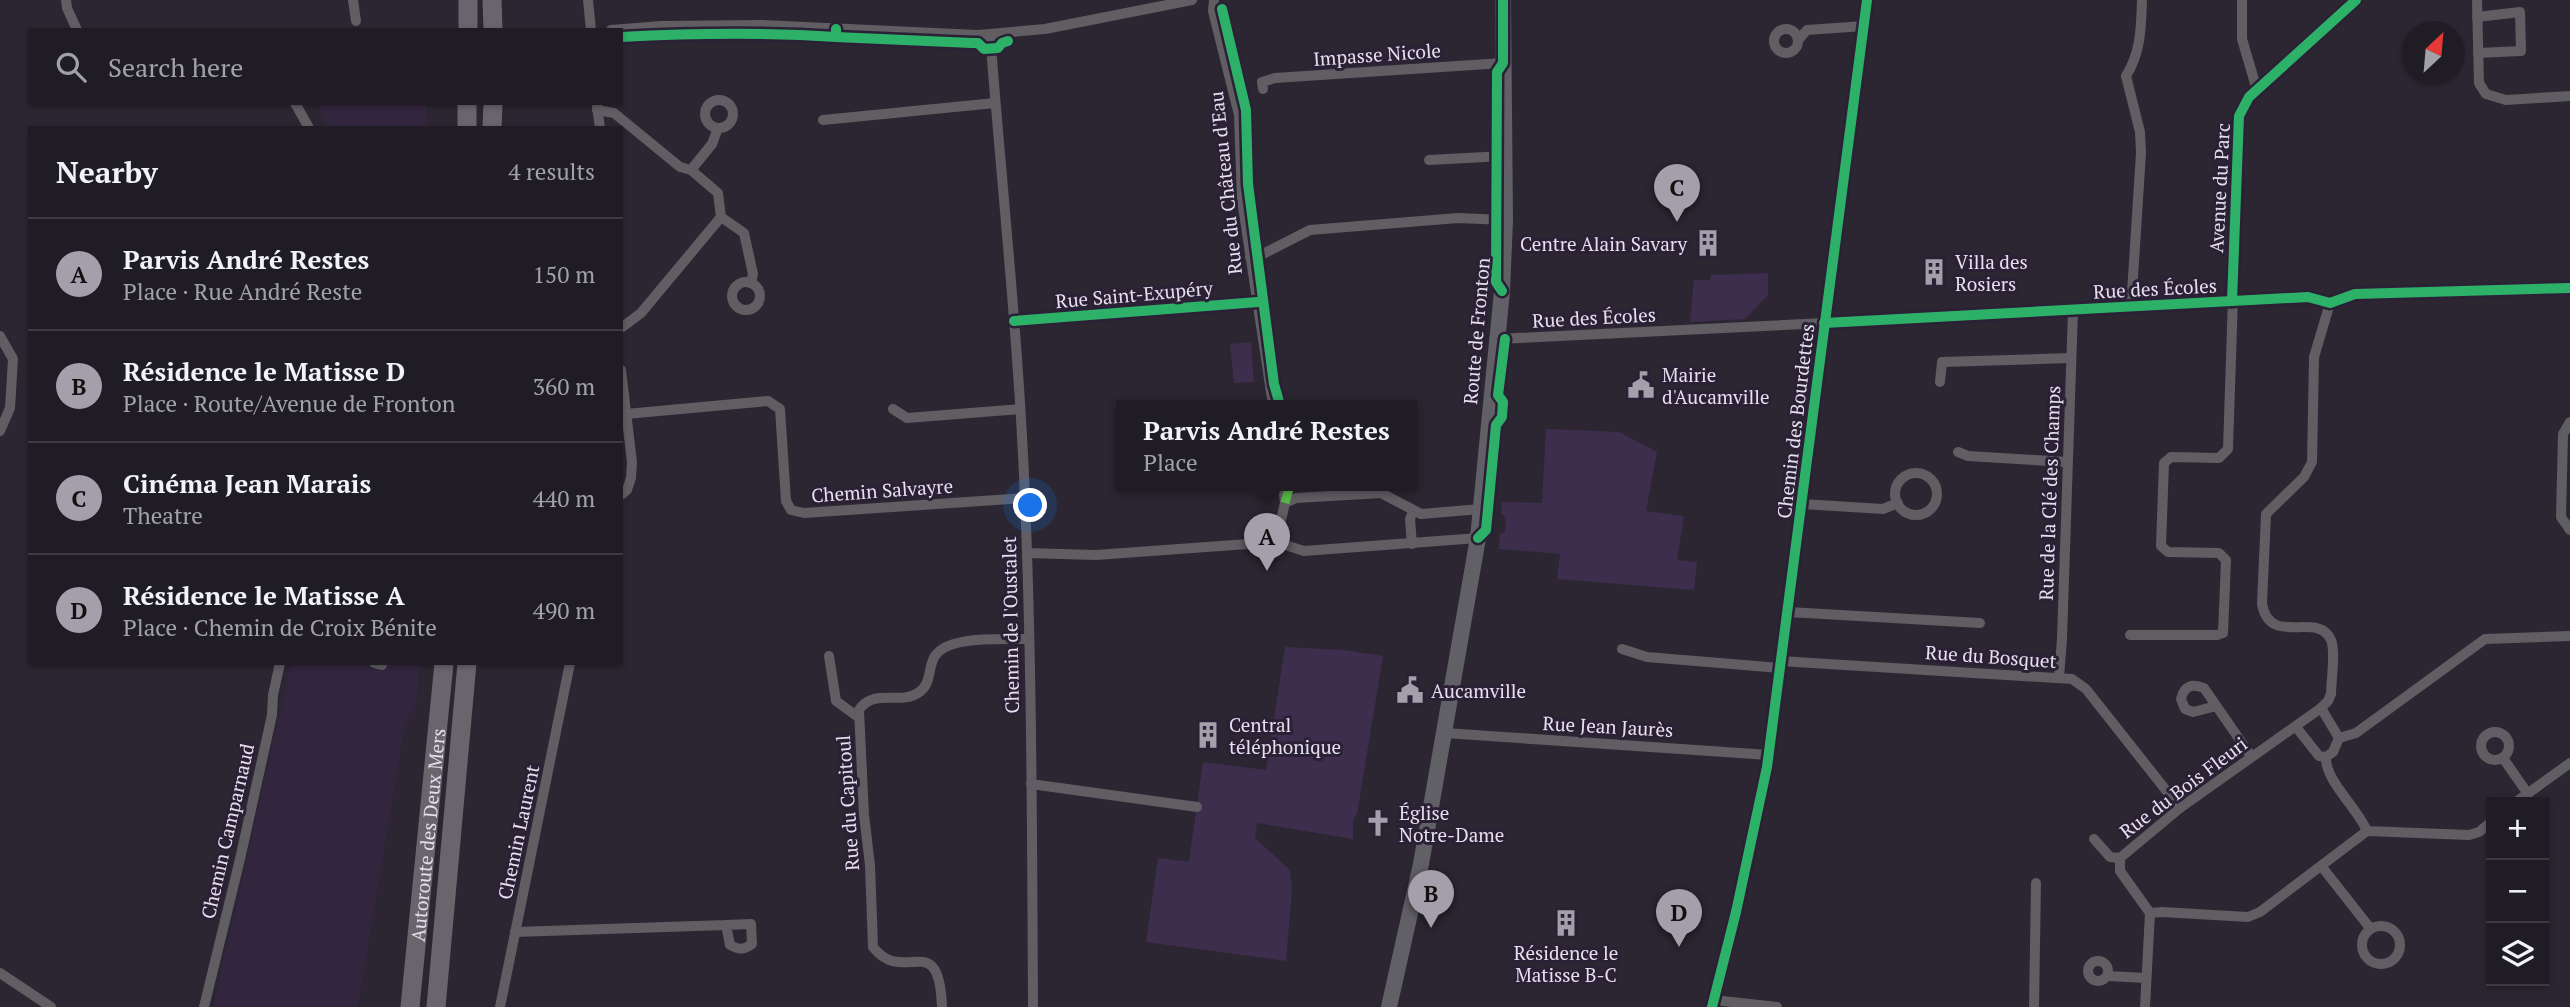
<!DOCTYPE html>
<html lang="en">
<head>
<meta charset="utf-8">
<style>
  :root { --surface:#201c25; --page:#28252d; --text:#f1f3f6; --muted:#a2a1a7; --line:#3d3a42; --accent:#a59fac }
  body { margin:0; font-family:"PT Serif",serif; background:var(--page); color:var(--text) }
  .controls { position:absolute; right:21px; bottom:21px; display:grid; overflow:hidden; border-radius:0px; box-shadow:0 2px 5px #0004 }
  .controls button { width:63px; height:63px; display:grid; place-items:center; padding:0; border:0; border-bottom:2px solid var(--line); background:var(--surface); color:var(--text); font:35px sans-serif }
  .compass { position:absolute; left:2402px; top:21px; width:63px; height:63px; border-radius:50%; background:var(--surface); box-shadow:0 2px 5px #0004; rotate:26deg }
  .you { position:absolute; left:1031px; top:506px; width:24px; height:24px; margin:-18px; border:5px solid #fff; border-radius:50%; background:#1a73e8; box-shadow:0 0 0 10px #1a73e833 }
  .badge { display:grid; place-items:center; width:46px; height:46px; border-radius:50%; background:var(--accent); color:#111; font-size:23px; font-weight:700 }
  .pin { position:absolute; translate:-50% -58px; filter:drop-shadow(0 2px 4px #0008) }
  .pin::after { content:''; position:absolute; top:37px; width:24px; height:21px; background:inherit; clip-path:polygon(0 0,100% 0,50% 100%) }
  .popup { position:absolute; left:1116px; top:400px; width:301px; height:91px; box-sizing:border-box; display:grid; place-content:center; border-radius:0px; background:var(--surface); filter:drop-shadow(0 2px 5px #0005); font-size:23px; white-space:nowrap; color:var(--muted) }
  .popup b { font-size:26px; color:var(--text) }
  .popup::after { content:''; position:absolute; left:50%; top:100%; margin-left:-14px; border:14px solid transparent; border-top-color:var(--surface) }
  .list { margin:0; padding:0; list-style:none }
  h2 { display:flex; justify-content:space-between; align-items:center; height:91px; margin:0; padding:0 28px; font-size:30px }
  h2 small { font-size:23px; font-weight:400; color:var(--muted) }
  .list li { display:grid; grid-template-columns:46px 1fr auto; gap:21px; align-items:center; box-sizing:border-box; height:112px; padding:0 28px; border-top:2px solid var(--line) }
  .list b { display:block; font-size:26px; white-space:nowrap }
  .list p { margin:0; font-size:23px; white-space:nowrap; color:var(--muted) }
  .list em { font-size:23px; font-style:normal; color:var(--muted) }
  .icon { flex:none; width:38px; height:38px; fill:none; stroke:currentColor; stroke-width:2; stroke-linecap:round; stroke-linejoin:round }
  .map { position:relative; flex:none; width:2570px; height:1007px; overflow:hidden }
  .search { position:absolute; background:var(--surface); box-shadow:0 2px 5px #0004; left:28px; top:28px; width:595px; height:77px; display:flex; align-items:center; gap:18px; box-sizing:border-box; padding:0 24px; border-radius:0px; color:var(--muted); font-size:26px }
  .panel { position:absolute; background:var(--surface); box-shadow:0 2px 5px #0004; left:28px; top:126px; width:595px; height:539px; border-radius:0px }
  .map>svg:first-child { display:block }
</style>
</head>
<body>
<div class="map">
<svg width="2570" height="1007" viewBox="0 0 2570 1007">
  <rect width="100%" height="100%" fill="#2b2631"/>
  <g fill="#32253e">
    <polygon points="317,103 426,103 426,128 328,128"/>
    <polygon points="291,663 420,663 416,707 406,720 358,1007 213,1007"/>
  </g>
  <g fill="#3e2e4e">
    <polygon points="1768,273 1768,295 1745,319 1690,322 1694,280 1710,280 1711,275"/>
    <polygon points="1251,342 1254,382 1234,383 1230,344"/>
    <polygon points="1546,429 1619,432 1657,452 1646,511 1684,516 1677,560 1697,562 1694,590 1557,579 1560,554 1499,549 1500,534 1505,532 1506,518 1501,513 1502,502 1542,503"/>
    <polygon points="1285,647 1344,650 1383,656 1357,814 1353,820 1353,839 1257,823 1255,838 1290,870 1292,890 1286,961 1146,942 1158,858 1189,862 1203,762 1266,770"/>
  </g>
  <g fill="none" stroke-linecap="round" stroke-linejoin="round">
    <g stroke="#605d63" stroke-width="10">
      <polyline points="66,0 67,8 77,30"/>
      <polyline points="353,0 356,21"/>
      <polyline points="588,0 591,30"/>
      <polyline points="1214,0 1213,11 1239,115 1242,200 1273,405"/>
      <polyline points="2242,0 2242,39 2257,90"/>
      <polyline points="2477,0 2479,83 2486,94 2506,100 2570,96"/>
      <polyline points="2477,17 2520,12 2521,51 2478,53"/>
      <circle cx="1786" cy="41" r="12"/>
      <polyline points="611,30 661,26 761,25 978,35 1045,29 1192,0"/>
      <path d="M990,34c12,155 29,310 35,465 7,169 7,339 8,508"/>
      <polyline points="1799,39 1807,30 1864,26"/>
      <polyline points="1263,89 1262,82 1275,78 1503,63"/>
      <circle cx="719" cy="114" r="14"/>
      <polyline points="295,103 309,128"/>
      <polyline points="597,106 600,128"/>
      <polyline points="597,110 614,113 680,167 691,170 718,193 721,217 641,313 621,328"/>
      <polyline points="823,120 995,103"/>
      <polyline points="1429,160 1504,156"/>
      <polyline points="691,170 712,144 718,128"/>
      <polyline points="721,217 744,233 753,274 751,283"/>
      <polyline points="1250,257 1259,256 1310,230 1458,218 1505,220"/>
      <circle cx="746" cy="296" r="14"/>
      <path d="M2131,308l10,-155 -1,-21 -14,-56c15,-24 15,-48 16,-76"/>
      <polyline points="1014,321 1258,302"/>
      <polyline points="0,336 13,359 10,408 0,431"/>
      <polyline points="1498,339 2131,308 2308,297 2330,303 2355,294 2570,288"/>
      <polyline points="621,370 632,462 631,478 627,490 621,495"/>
      <polyline points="1940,382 1942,362 2071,358"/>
      <polyline points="893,409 907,418 1020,409"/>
      <polyline points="626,414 768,401 780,409 786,501 791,510 804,513 1025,498"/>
      <polyline points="2570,422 2563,434 2561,517 2570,530"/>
      <polyline points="1958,452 1968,456 2067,462"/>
      <circle cx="1916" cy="494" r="21"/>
      <polyline points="1283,485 1285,503"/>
      <polyline points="1802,504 1883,509 1898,503"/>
      <polyline points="1478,538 1304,551 1276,542 1285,503 1296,498 1381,493 1421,514 1481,509"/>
      <polyline points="1412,544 1410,519 1413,511"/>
      <polyline points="1027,553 1096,555 1276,542"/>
      <polyline points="1788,612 1980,623"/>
      <polyline points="2130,635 2217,635 2223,633 2226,560 2219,553 2168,552 2161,546 2164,463 2171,457 2219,458 2228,449 2239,116 2249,97 2356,0"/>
      <polyline points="1622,649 1647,657 1780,668"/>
      <polyline points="829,656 836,701 858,717"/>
      <polyline points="1780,661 2072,679 2086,689 2180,808"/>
      <polyline points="374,663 382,665"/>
      <polyline points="2059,677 2062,639 2073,310"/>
      <path d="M2216,706l-23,6 -8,-3 -4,-10c3,-13 11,-16 23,-11l47,68"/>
      <polyline points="2296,727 2319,756 2326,757 2333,752 2339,738 2321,708"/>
      <circle cx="2495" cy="746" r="14"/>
      <polyline points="1445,733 1769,755"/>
      <polyline points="2339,738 2356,733 2485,639 2570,636"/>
      <path d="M2326,757c-1,24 31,50 41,74l102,4 10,-3 12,-10"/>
      <polyline points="2503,758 2528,794"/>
      <polyline points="1031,784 1197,807"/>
      <polyline points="2516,802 2570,763"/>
      <polyline points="2094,839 2110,857 2120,858"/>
      <polyline points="2322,867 2370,928"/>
      <polyline points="2150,913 2162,912 2248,917 2260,912 2367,831"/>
      <circle cx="2381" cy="945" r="19"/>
      <path d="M515,932l211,-7 25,-1 1,20c-8,6 -13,6 -22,1l-4,-20"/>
      <circle cx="2098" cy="971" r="10"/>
      <polyline points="0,973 51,1007"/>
      <polyline points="2108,976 2146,978"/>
      <polyline points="1714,1000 1777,1007"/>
      <polyline points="204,1007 240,859 272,715 273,695 280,663"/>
      <polyline points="500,1007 570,663"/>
      <path d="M942,1007c-3,-81 -38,-20 -69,-60l-3,-82 -6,-50 -5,-105c14,-22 41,-5 59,-17 13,-8 10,-22 15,-33 9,-26 72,-20 95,-21"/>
      <polyline points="1712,1007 1736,912 1767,767 1867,0"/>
      <polyline points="2034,1007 2036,883"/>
      <path d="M2145,1007l5,-94 -30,-42v-13l60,-50 141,-100 7,-7 3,-7c0,-13 5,-43 0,-54 -13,-30 -61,8 -69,-36l4,-90 38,-37 8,-15 2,-105 16,-54"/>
    </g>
    <polyline stroke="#626067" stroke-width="16" points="1389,1007 1421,864 1478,538 1502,291 1505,220 1503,0"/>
    <g stroke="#68656d" stroke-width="19">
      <polyline points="492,0 493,30"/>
      <polyline points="468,30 468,0"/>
      <polyline points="467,128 467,103"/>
      <polyline points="492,128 493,103"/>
      <path id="s1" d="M410,1007l34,-344"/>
      <polyline points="436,1007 467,663"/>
    </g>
    <polyline stroke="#58b947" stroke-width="9" stroke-dasharray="18 9" stroke-linecap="butt" points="1285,503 1290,485"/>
    <defs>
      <g id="cycleway">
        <polyline points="1222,9 1246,110 1248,184 1274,384 1280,405"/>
        <path d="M621,37c72,-4 143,-5 215,0v-8"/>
        <polyline points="836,37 972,43 978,43 984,49 998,48 1002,43 1008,41"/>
        <polyline points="1502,291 1496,282 1497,72 1503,63 1503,0"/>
        <polyline points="2232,301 2239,116 2249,97 2356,0"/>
        <polyline points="1014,321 1258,302"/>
        <polyline points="1824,323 2308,297 2330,303 2355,294 2570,288"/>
        <polyline points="1478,538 1486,530 1496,425 1502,417 1503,402 1498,395 1505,339"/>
        <polyline points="1712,1007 1736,912 1767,767 1867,0"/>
      </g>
    </defs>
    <use href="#cycleway" stroke="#2b2136" stroke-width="15"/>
    <use href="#cycleway" stroke="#2db169" stroke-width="10"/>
  </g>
  <defs>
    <symbol id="building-bare" viewBox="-9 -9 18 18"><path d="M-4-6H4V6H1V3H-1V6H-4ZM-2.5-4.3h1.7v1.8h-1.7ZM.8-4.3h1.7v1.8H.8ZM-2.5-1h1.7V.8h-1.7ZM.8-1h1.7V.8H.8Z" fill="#a59fac" stroke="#2b2136" stroke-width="2.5" paint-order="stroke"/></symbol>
    <symbol id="civic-bare" viewBox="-9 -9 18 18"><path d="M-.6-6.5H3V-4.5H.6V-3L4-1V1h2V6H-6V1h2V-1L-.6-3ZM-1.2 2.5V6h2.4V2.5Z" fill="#a59fac" stroke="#2b2136" stroke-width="2.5" paint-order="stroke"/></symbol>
    <symbol id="church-bare" viewBox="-9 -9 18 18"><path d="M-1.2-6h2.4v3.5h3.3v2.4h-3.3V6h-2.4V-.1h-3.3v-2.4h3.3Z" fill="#a59fac" stroke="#2b2136" stroke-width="2.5" paint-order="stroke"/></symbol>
  </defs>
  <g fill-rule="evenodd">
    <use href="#building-bare" x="1689" y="224" width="38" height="38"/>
    <use href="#building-bare" x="1915" y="253" width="38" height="38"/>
    <use href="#civic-bare" x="1622" y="366" width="38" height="38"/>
    <use href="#civic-bare" x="1391" y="671" width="38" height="38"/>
    <use href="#building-bare" x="1189" y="716" width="38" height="38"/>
    <use href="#church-bare" x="1359" y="804" width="38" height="38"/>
    <use href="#building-bare" x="1547" y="904" width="38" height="38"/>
  </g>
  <g text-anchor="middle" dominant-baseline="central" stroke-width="6" stroke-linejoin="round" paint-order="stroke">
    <g font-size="19" fill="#e6e0ee" stroke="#2b2136">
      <text transform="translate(1377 54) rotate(-4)">Impasse Nicole</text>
      <text transform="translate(1225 183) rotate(-96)">Rue du Château d'Eau</text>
      <text transform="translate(2219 188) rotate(-87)">Avenue du Parc</text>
      <text transform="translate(2155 288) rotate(-3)">Rue des Écoles</text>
      <text transform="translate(1134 294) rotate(-5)">Rue Saint-Exupéry</text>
      <text transform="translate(1594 317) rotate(-3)">Rue des Écoles</text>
      <text transform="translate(1476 331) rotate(-85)">Route de Fronton</text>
      <text transform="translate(1795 421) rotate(-83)">Chemin des Bourdettes</text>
      <text transform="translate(882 490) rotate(-4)">Chemin Salvayre</text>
      <text transform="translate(2049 493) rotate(-88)">Rue de la Clé des Champs</text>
      <text transform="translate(1010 625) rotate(-91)">Chemin de l'Oustalet</text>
      <text transform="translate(1991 656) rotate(4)">Rue du Bosquet</text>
      <text transform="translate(1608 726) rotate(3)">Rue Jean Jaurès</text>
      <text transform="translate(2183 787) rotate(-37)">Rue du Bois Fleuri</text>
      <text transform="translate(847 803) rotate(-94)">Rue du Capitoul</text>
      <text transform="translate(227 831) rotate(-77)">Chemin Camparnaud</text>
      <text transform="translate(518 832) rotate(-78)">Chemin Laurent</text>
      <text stroke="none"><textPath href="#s1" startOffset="173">Autoroute des Deux Mers</textPath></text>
    </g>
    <g font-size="19" fill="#e6e0ee" stroke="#2b2136" text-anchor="start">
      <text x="1687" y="243" text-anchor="end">Centre Alain Savary</text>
      <text x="1955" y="261">Villa des<tspan x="1955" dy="22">Rosiers</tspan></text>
      <text x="1662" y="374">Mairie<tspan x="1662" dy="22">d'Aucamville</tspan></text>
      <text x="1431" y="690">Aucamville</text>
      <text x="1229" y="724">Central<tspan x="1229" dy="22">téléphonique</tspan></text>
      <text x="1399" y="812">Église<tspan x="1399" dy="22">Notre-Dame</tspan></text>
      <text x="1566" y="952" text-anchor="middle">Résidence le<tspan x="1566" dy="22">Matisse B-C</tspan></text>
    </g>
  </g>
</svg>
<div class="controls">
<button>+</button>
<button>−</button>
<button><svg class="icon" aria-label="layers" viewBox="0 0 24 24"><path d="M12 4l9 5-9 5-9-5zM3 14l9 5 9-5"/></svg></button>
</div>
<svg class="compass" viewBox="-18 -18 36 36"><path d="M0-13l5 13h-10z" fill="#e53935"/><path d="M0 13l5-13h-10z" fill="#a2a1a7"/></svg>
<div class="you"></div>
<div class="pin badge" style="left:1267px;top:571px">A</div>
<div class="popup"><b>Parvis André Restes</b>Place</div>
<div class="pin badge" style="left:1431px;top:928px">B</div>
<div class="pin badge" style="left:1677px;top:222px">C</div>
<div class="pin badge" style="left:1679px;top:947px">D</div>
<div class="search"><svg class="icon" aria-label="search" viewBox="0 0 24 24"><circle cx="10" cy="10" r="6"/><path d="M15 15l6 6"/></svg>Search here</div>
<section class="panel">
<h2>Nearby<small>4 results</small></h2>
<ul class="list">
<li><span class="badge">A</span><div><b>Parvis André Restes</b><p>Place · Rue André Reste</p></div><em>150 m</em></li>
<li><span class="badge">B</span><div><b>Résidence le Matisse D</b><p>Place · Route/Avenue de Fronton</p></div><em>360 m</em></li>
<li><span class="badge">C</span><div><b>Cinéma Jean Marais</b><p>Theatre</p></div><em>440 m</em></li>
<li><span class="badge">D</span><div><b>Résidence le Matisse A</b><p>Place · Chemin de Croix Bénite</p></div><em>490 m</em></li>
</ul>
</section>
</div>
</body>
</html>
